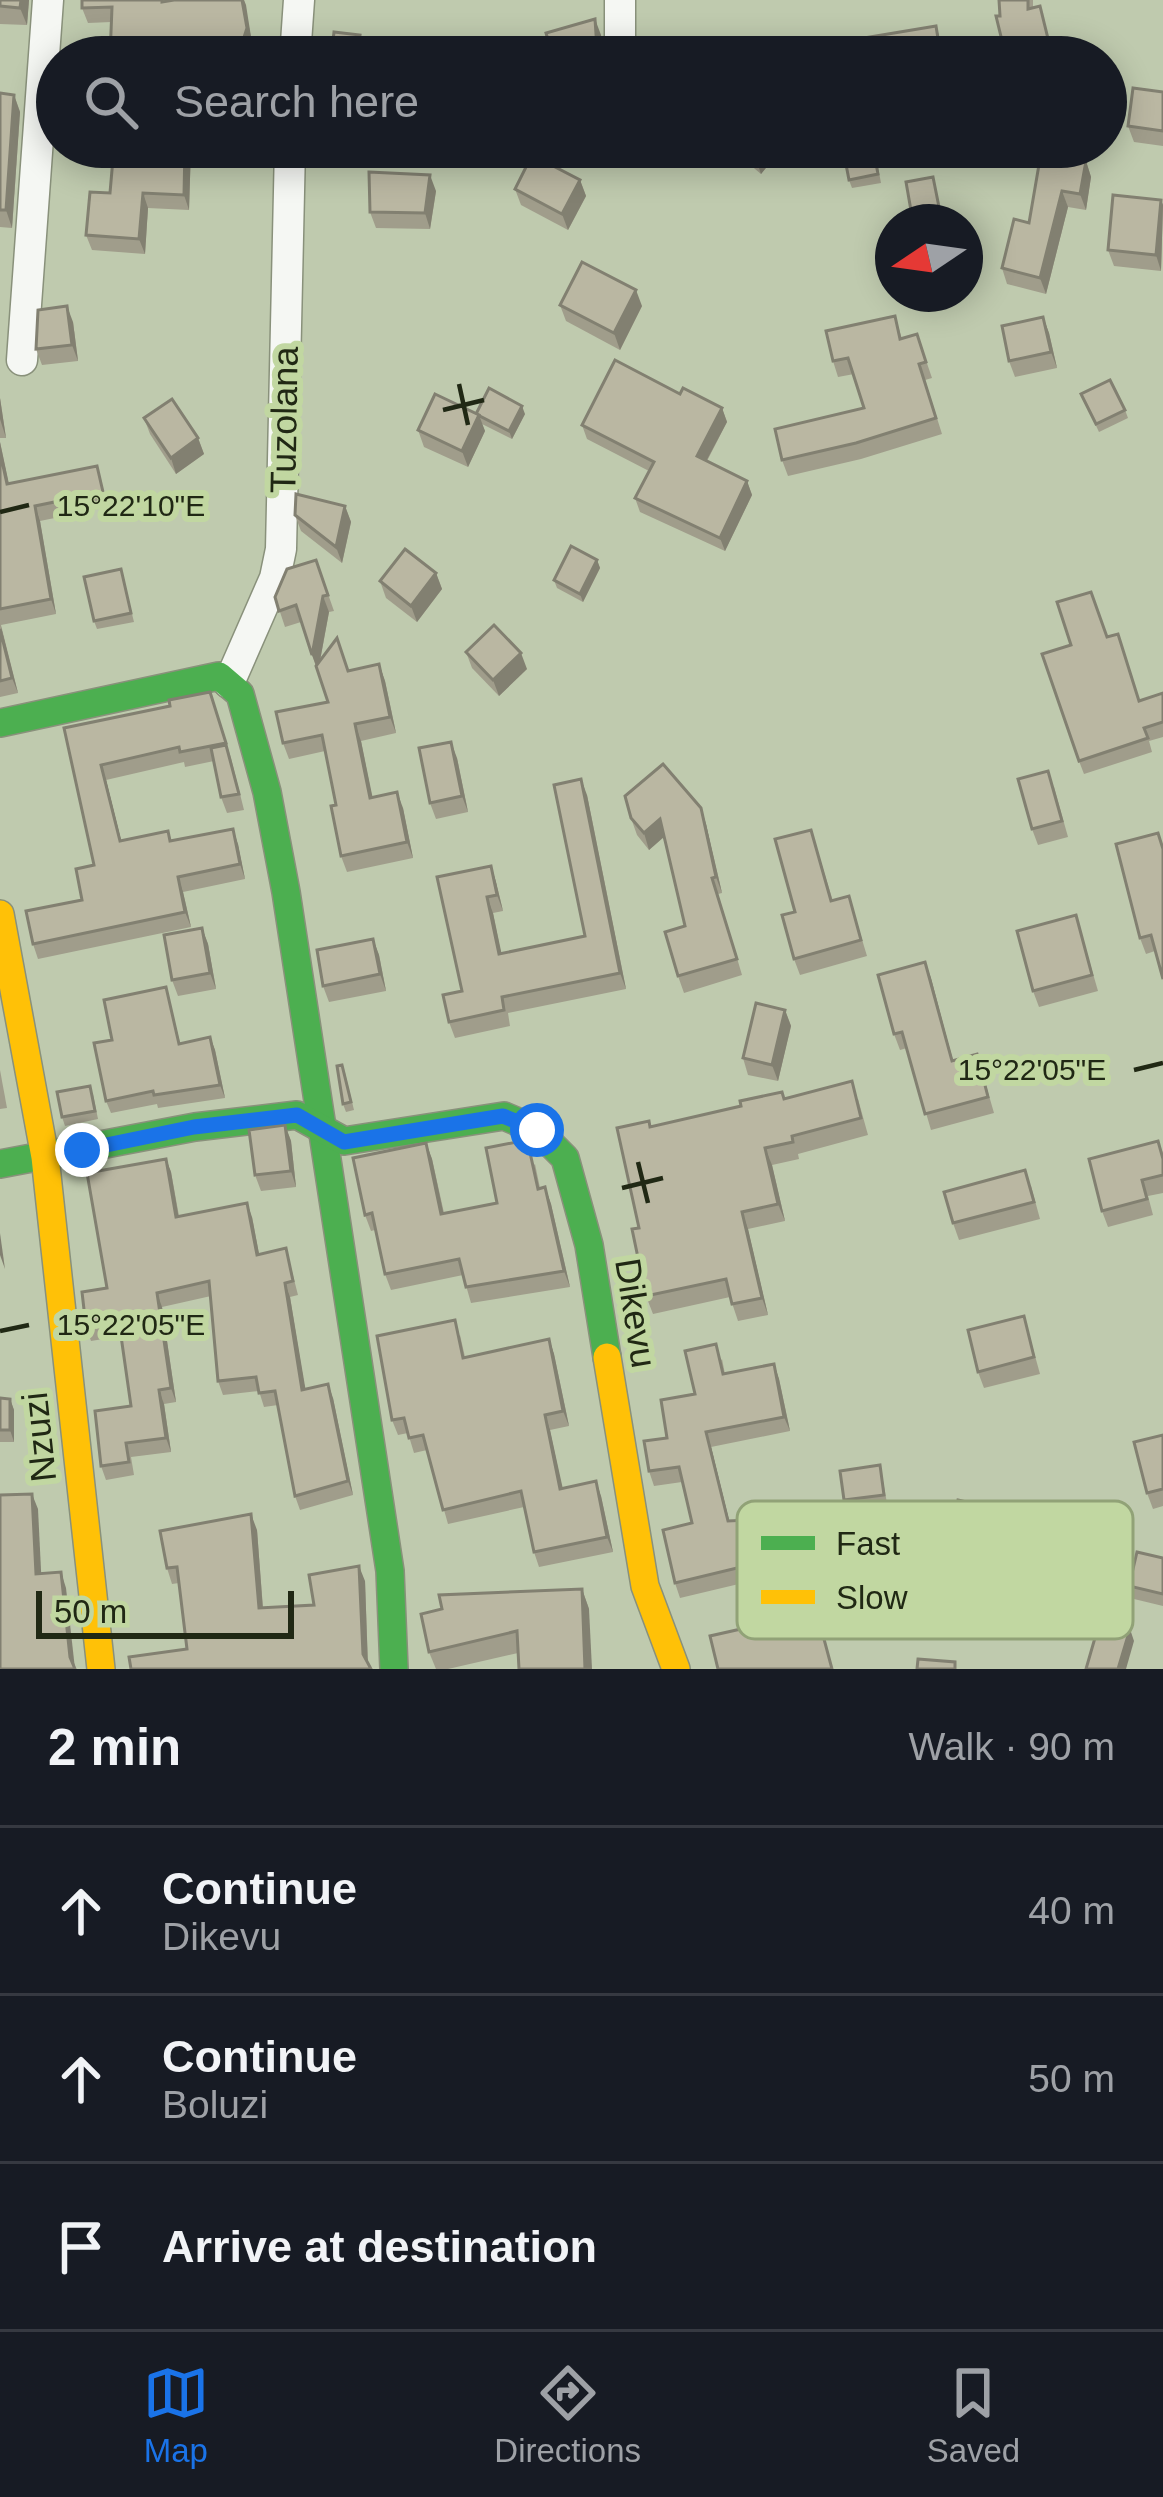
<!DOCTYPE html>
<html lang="en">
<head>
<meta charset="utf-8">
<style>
  :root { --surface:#171b24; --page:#20242c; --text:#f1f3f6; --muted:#9ea1a6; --line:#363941; --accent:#1a73e8 }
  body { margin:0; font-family:Helvetica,sans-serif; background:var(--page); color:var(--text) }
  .compass { position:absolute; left:875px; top:204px; width:108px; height:108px; border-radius:50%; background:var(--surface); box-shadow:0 6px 30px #0003; rotate:257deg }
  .scale { position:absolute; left:36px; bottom:30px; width:258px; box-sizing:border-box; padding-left:12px; border:6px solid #202814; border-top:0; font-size:33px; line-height:42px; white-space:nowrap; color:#202814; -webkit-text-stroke:9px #c1d7a1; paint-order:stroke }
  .stop { position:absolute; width:36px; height:36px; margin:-27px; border:9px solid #1a73e8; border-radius:50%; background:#fff }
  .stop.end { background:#1a73e8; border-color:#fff; box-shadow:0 3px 12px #0008 }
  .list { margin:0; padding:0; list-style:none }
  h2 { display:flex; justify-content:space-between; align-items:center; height:156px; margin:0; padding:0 48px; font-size:51px }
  h2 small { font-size:39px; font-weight:400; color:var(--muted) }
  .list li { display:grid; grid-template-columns:78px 1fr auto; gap:36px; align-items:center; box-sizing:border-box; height:168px; padding:0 48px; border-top:3px solid var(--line) }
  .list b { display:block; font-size:45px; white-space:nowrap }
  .list p { margin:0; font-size:39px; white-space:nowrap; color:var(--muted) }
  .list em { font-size:39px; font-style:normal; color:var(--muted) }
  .icon { flex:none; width:66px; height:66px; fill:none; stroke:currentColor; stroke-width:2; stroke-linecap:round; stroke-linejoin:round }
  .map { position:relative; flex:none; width:1163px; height:1669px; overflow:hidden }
  .search { position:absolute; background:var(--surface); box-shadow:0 6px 30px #0003; left:36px; right:36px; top:36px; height:132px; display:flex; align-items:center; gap:30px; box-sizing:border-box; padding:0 42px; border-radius:66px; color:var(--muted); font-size:45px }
  .sheet { height:660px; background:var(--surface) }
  nav { display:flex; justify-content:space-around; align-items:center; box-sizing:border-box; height:168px; border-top:3px solid var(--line); background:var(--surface); font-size:33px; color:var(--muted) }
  nav a { display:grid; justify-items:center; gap:6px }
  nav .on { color:var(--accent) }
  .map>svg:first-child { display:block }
</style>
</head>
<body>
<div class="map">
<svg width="1163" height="1669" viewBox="0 0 1163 1669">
  <rect width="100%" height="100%" fill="#bfcaae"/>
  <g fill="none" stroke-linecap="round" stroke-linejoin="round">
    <defs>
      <g id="street">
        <polyline points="295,57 299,0"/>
        <polyline points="620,57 620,0"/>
        <polyline points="22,360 48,0"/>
        <polyline points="229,683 275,578 281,549 290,147"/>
      </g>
      <g id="fast">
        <polyline points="0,723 219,676 240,694 267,792 286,892 390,1571 394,1669"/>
        <polyline points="0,1164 195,1127 297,1115 344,1141 504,1116 537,1130 565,1158 589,1245 607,1357"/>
      </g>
      <g id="slow">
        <polyline points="0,914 45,1157 101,1669"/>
        <polyline points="607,1357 645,1586 676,1669"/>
      </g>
    </defs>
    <use href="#street" stroke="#89917b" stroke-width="33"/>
    <use href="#fast" stroke="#89917b" stroke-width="30"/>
    <use href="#slow" stroke="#89917b" stroke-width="30"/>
    <use href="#street" stroke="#f5f7f3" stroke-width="30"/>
    <use href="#fast" stroke="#4caf50" stroke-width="27"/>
    <use href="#slow" stroke="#ffc107" stroke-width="27"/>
  </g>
  <g fill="#a09d8b">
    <polygon points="0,0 29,0 27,25 0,24"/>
    <polygon points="82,0 244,0 252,43 248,57 220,57 111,22 88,23 82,8"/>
    <polygon points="999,0 1033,0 1033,8 1040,6 1054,57 1006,57"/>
    <polygon points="601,35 602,57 553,57"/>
    <polygon points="1163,92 1163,146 1134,142 1128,126"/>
    <polygon points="0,93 14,95 20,112 12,228 0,227"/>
    <polygon points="191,147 189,210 148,208 145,254 92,250 86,235 110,193"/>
    <polygon points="335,147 375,147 375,149 336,151"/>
    <polygon points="734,147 783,147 761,174 735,152"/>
    <polygon points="876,157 881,183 852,188 849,180"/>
    <polygon points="1086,161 1091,177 1086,210 1068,207 1046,294 1007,284 1002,268 1029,223"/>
    <polygon points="580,180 586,196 568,230 521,205 515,189"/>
    <polygon points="436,191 430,229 376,228 370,212"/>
    <polygon points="1161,200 1163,205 1161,271 1114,266 1108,250"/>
    <polygon points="560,305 642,306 620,350 566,321"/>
    <polygon points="895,316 902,339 917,334 932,378 925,380 942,434 861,459 788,476 782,460 864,408 854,374 838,377 833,361"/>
    <polygon points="1043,317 1049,333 1057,368 1015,377 1009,361"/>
    <polygon points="73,322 78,361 42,365 36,349"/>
    <polygon points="680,394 722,408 727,422 707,461 747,481 752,495 725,551 640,512 635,498 649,471 587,439 582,425"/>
    <polygon points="1081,394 1125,410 1128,418 1099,432"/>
    <polygon points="0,398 6,438 0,438"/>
    <polygon points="476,414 525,414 512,439 482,424 485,431 468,467 424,447 418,430"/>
    <polygon points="144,418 198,438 204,454 176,474 150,434"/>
    <polygon points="0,442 9,484 97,466 108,507 40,521 56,614 1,625 18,693 0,697"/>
    <polygon points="345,506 351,522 342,563 301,531 295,515"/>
    <polygon points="316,560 334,611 329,612 320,661 348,671 379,664 385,681 396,733 361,741 372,797 403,808 413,858 347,872 341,856 336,805 325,751 289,759 283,743 328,702 301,622 285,627 275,597"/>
    <polygon points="597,560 600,568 583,602 557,588 554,580"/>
    <polygon points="121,569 134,622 97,629 94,621"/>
    <polygon points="436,573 442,589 417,622 386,598 380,581"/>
    <polygon points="1107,637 1139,700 1163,693 1163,737 1149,741 1152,752 1084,774 1079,761"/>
    <polygon points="466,652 527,669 499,696 472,668"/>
    <polygon points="210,692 231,758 244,810 227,813 221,797 214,761 185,767 184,762 106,780 121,841 168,831 172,841 238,844 245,879 183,892 191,927 38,959 33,944 82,900 94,865 64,728 170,706"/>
    <polygon points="457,758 468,812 436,819 430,803"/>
    <polygon points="1054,787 1068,837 1038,845 1032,829"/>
    <polygon points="587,795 626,989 508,1013 510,1026 455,1038 449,1022 462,991 491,866 496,882 503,911 493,913 501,953 585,936"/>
    <polygon points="631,818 706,824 722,893 718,894 742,975 684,993 678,976 685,926 664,837 649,850 637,835"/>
    <polygon points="811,830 833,901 854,913 867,956 800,975 794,959 795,912"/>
    <polygon points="1158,833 1163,845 1163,979 1155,951 1146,954 1140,938"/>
    <polygon points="1076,915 1098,991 1039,1007 1033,991"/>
    <polygon points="202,928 208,944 216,989 178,996 172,980"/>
    <polygon points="373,939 379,955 386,991 329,1002 323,986"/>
    <polygon points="925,962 953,1060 977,1054 994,1113 931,1130 907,1048 900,1050 894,1034"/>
    <polygon points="166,987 180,1043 210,1037 215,1050 225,1098 158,1108 157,1104 111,1113 106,1101 112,1040"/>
    <polygon points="785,1010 791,1026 778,1081 748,1075 743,1058"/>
    <polygon points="0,1070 7,1108 0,1109"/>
    <polygon points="345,1073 354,1110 346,1112 343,1104"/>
    <polygon points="782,1092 785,1099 858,1099 868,1135 798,1154 799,1159 772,1165 785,1221 748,1229 768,1315 738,1321 730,1297 653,1314 646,1296 639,1228 651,1127 741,1106"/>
    <polygon points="93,1094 98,1119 65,1126 62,1117"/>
    <polygon points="285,1125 291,1141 296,1187 261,1191 255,1175"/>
    <polygon points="1158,1141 1163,1153 1163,1193 1148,1196 1153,1215 1108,1227 1102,1211"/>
    <polygon points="426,1143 432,1159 444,1213 497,1203 535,1164 540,1188 545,1187 551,1204 570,1287 471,1303 463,1275 391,1290 385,1274 375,1230 371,1231 365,1215"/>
    <polygon points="166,1159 171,1172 179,1216 252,1217 259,1254 286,1248 298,1295 290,1297 305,1390 333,1398 353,1495 300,1510 295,1496 278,1405 264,1407 259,1391 223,1395 218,1381 211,1296 162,1307 176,1402 164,1404 171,1452 131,1457 134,1475 106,1480 101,1466 131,1406 121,1336 91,1341 86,1327 107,1288"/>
    <polygon points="1031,1186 1040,1219 959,1240 953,1223"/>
    <polygon points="1024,1316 1040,1374 984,1388 978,1372"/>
    <polygon points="460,1335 465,1357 549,1339 554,1354 569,1426 550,1430 562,1488 601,1496 613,1552 539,1567 534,1552 524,1507 448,1524 427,1450 414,1453 408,1433 398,1435 392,1420"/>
    <polygon points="722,1359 725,1374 774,1364 779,1379 790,1431 711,1447 729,1521 794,1532 798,1580 743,1583 680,1598 675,1583 692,1523 682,1482 654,1486 649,1471 695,1394"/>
    <polygon points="0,1398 10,1399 14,1410 14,1442 0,1442"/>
    <polygon points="1163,1435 1163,1506 1153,1509 1147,1493"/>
    <polygon points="880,1465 887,1503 847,1508 844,1500"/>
    <polygon points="992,1508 996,1520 988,1553 1016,1559 1020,1571 1013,1600 950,1585 945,1573"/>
    <polygon points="257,1530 263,1608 314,1605 365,1581 368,1664 187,1649 179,1583 172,1584 167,1568"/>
    <polygon points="1163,1558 1163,1606 1134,1599 1129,1586"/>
    <polygon points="582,1589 589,1609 518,1653 448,1669 436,1669 429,1652 442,1609"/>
  </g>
  <g fill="#828071">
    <polygon points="21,0 29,0 27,25 20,8"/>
    <polygon points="242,0 244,0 246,5 252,43 248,57 243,57 240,50"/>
    <polygon points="595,19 601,35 602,57 600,57 597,49"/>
    <polygon points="936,26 941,42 944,57 941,57"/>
    <polygon points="360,35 364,48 363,57 357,57"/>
    <polygon points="212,41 218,56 217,57 210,57"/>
    <polygon points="14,95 20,112 12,228 6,210"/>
    <polygon points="185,147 191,147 189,210 184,195"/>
    <polygon points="773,147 783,147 761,174 758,165"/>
    <polygon points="1086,161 1091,177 1086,210 1080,194"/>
    <polygon points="430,175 436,191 430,229 425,213"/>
    <polygon points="580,180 586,196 568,230 562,214"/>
    <polygon points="1062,191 1068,207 1046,294 1040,278"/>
    <polygon points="143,193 148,208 145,254 139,239"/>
    <polygon points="1161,200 1163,205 1161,271 1156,255"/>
    <polygon points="636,290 642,306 620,350 614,333"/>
    <polygon points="67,306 73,322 78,361 72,345"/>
    <polygon points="1043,317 1049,333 1057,368 1051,352"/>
    <polygon points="0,398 6,438 0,419"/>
    <polygon points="522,406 525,414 512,439 509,431"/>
    <polygon points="722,408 727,422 702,469 697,456"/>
    <polygon points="479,415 485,431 468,467 462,451"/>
    <polygon points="198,438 204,454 176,474 171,458"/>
    <polygon points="0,442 12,499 0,452"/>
    <polygon points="747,481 752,495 725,551 720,538"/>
    <polygon points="35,506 40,521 56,614 51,599"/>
    <polygon points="345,506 351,522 342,563 336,547"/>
    <polygon points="597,560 600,568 583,602 580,594"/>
    <polygon points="436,573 442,589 417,622 411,606"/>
    <polygon points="323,596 329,612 318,671 312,655"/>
    <polygon points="0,623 18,693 12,678"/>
    <polygon points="521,653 527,669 499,696 493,680"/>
    <polygon points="379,664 385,681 396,733 390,717"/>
    <polygon points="355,724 361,741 376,814 370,798"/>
    <polygon points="451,742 457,758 468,812 462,796"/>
    <polygon points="101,765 106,780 125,856 120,841"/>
    <polygon points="581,779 587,795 626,989 620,973"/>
    <polygon points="397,792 403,808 413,858 407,842"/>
    <polygon points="701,808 706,824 722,893 716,877"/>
    <polygon points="660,819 666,835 649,850 644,833"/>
    <polygon points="233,829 238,844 245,879 240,864"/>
    <polygon points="491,866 496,882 503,911 497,895"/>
    <polygon points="178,877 183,892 191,927 185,912"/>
    <polygon points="487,897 493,913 505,970 499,954"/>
    <polygon points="202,928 208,944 216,989 210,973"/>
    <polygon points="373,939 379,955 386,991 380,974"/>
    <polygon points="925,962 931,978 957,1077 952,1061"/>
    <polygon points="785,1010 791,1026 778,1081 772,1065"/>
    <polygon points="210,1037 215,1050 225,1098 220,1085"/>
    <polygon points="285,1125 291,1141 296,1187 291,1171"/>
    <polygon points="426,1143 432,1159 447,1230 441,1214"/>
    <polygon points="765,1148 772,1165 785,1221 778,1204"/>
    <polygon points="166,1159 171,1172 181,1231 176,1217"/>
    <polygon points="545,1187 551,1204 570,1287 564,1271"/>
    <polygon points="247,1203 252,1217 262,1269 257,1255"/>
    <polygon points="742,1212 748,1229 768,1315 762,1298"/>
    <polygon points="0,1233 5,1269 0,1255"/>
    <polygon points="285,1283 290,1297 308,1404 302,1390"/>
    <polygon points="157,1293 162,1307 176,1402 171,1388"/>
    <polygon points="549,1339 554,1354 569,1426 563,1411"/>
    <polygon points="774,1364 779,1379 790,1431 784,1417"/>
    <polygon points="328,1384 333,1398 353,1495 348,1481"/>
    <polygon points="159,1390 164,1404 171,1452 166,1438"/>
    <polygon points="10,1399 14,1410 14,1442 10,1430"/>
    <polygon points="545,1415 550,1430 566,1503 560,1489"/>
    <polygon points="706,1432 711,1447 733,1536 728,1521"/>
    <polygon points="596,1481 601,1496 613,1552 607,1537"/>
    <polygon points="32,1494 38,1509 42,1590 36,1574"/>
    <polygon points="992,1508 996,1520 985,1563 981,1551"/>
    <polygon points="251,1514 257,1530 264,1624 259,1608"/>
    <polygon points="789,1518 794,1532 798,1580 792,1565"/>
    <polygon points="1016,1559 1020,1571 1013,1600 1009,1589"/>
    <polygon points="359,1566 365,1581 368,1669 363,1654"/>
    <polygon points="61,1572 66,1588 75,1669 70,1657"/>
    <polygon points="582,1589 589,1609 592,1669 585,1669"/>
    <polygon points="1130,1629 1134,1641 1126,1669 1118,1669"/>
  </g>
  <g fill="#bab7a2" stroke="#828071" stroke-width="3">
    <polygon points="0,0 21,0 20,8 0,6"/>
    <polygon points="82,0 162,0 162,2 174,0 242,0 247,28 240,50 212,41 210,57 110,57 112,7 82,8"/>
    <polygon points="999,0 1028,0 1028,9 1040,6 1051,51 1025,57 1006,57 996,16 1000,16"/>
    <polygon points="595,19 597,49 568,57 553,57 546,33"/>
    <polygon points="936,26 941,57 868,57 864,38"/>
    <polygon points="334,32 360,35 357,57 331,57"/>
    <polygon points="1133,88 1163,92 1163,131 1128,126"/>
    <polygon points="0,93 14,95 6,210 0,210"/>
    <polygon points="114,147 185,147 184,195 143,193 139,239 86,235 90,192 110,193"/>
    <polygon points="736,147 773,147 758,165"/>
    <polygon points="873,148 878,174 849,180 844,154"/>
    <polygon points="1041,153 1086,161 1080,194 1062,191 1040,278 1002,268 1014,219 1029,223"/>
    <polygon points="532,155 580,180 562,214 515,189"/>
    <polygon points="369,172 430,175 425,213 370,212"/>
    <polygon points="933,177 942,222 913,222 906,182"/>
    <polygon points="1113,195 1161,200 1156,255 1108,250"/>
    <polygon points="582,262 636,290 614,333 560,305"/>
    <polygon points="67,306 72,345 36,349 38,310"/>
    <polygon points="895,316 900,339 917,334 926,362 919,364 936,418 856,443 782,460 775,429 864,408 848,358 833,361 826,331"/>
    <polygon points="1043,317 1051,352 1009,361 1002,326"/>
    <polygon points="615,360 680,394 683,388 722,408 697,456 747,481 720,538 635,498 654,462 582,425"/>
    <polygon points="1110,380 1125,410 1096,424 1081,394"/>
    <polygon points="489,388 522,406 509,431 476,414"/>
    <polygon points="435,394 479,415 462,451 418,430"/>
    <polygon points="172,399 198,438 171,458 144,418"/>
    <polygon points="0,452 7,484 97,466 103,492 35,506 51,599 0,609"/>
    <polygon points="296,494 345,506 336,547 295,515"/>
    <polygon points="571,546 597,560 580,594 554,580"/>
    <polygon points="405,549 436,573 411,606 380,581"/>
    <polygon points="316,560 328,595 323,596 312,655 296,605 279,611 275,597 287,569"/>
    <polygon points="121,569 131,613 94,621 84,577"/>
    <polygon points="1091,592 1107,637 1118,634 1139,701 1163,693 1163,722 1144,728 1148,738 1079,761 1042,654 1071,645 1057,602"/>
    <polygon points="494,625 521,653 493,680 466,652"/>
    <polygon points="0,629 12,678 0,681"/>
    <polygon points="337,638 348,671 379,664 390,717 355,724 370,798 397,792 407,842 341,856 331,806 336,805 322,735 283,743 276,712 328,702 316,666"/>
    <polygon points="210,692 226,743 180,752 179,747 101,765 120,841 168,831 170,841 233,829 240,864 178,877 185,912 33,944 26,911 82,900 76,869 94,865 64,728 170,706 169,700"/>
    <polygon points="451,742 462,796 430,803 419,748"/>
    <polygon points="226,745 239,794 221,797 211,748"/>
    <polygon points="663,764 701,808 716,877 712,878 737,959 678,976 665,932 685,926 660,819 644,833 631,818 625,796"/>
    <polygon points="1048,771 1062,821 1032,829 1018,779"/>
    <polygon points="581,779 620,973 502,997 504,1010 449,1022 443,995 462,991 437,877 491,866 497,895 487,897 499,954 585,936 554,785"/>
    <polygon points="811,830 831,901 849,896 861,940 794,959 782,915 795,912 775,839"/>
    <polygon points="1158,833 1163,849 1163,979 1151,935 1140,938 1116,844"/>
    <polygon points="1076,915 1092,975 1033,991 1017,931"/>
    <polygon points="202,928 210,973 172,980 164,935"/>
    <polygon points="373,939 380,974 323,986 317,950"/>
    <polygon points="925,962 952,1061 977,1054 988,1097 925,1114 902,1032 894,1034 878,975"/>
    <polygon points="166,987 179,1044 210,1037 220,1085 154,1095 153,1091 106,1101 94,1043 112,1040 104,1000"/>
    <polygon points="756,1003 785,1010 772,1065 743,1058"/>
    <polygon points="342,1065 351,1102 343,1104 337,1066"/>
    <polygon points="852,1081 861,1118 792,1136 793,1142 765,1148 778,1204 742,1212 762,1298 732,1304 726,1279 646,1296 632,1229 639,1228 617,1128 649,1121 650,1127 741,1106 740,1101 782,1092 784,1099"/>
    <polygon points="90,1086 95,1111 62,1117 57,1092"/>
    <polygon points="285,1125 291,1171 255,1175 249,1130"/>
    <polygon points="522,1141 529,1148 538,1189 545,1187 564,1271 466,1287 459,1259 385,1274 372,1213 365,1215 353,1158 426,1143 441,1214 497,1203 486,1148"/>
    <polygon points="1158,1141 1163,1159 1163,1175 1142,1180 1147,1199 1102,1211 1089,1159"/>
    <polygon points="166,1159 176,1217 247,1203 257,1255 286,1248 293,1281 285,1283 302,1390 328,1384 348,1481 295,1496 275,1391 259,1393 256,1377 218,1381 209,1281 157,1293 171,1388 159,1390 166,1438 126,1443 129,1462 101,1466 95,1411 131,1406 119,1322 86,1327 82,1292 107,1288 87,1173"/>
    <polygon points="1025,1170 1034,1202 953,1223 944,1192"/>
    <polygon points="1024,1316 1034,1357 978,1372 968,1330"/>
    <polygon points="455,1320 463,1358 549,1339 563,1411 545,1415 560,1489 596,1481 607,1537 534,1552 521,1491 443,1510 423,1435 409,1438 404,1418 392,1420 377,1336"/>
    <polygon points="716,1344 723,1374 774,1364 784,1417 706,1432 728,1521 789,1518 792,1565 737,1568 675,1583 663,1530 692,1523 679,1467 649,1471 644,1441 667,1438 661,1400 695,1394 685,1351"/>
    <polygon points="0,1398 10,1399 10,1430 0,1430"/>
    <polygon points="1163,1435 1163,1489 1147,1493 1134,1442"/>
    <polygon points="880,1465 884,1495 844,1500 840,1471"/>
    <polygon points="32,1494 36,1574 61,1572 70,1657 75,1669 0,1669 0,1495"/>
    <polygon points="958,1500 992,1508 981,1551 1016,1559 1009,1589 945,1573"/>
    <polygon points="251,1514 259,1608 314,1605 309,1575 359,1566 363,1654 371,1669 131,1669 129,1657 187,1649 177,1567 167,1568 160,1531"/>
    <polygon points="1137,1552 1163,1558 1163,1594 1129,1586"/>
    <polygon points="582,1589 585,1669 519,1669 517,1631 429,1652 421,1614 442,1609 439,1595"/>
    <polygon points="1101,1617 1130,1629 1118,1669 1086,1669"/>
    <polygon points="763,1624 766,1638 820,1624 832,1669 718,1669 710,1636"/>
    <polygon points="918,1659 955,1662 955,1669 917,1669"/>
  </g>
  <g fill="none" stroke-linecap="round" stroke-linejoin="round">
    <polyline stroke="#1a73e8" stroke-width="15" points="82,1150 194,1127 297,1115 344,1142 503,1116 537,1130"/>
  </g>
  <path fill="none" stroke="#202814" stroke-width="4.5" d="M459,384l9,41M443,410l41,-10M0,512l29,-7M1134,1070l29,-7M638,1162l10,41M622,1188l41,-10M0,1331l29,-6"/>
  <g text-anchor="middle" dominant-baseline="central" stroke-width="12" stroke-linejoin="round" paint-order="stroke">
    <g font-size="36" fill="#202814" stroke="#c1d7a1">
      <text transform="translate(284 420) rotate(-89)">Tuzolana</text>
      <text transform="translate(636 1313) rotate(81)">Dikevu</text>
      <text transform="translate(39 1437) rotate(-96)">Nzuzi</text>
    </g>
  </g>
  <rect x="737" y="1501" width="396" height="138" rx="18" fill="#c1d7a1" stroke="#91a277" stroke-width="3"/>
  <rect x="761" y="1536" width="54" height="14" fill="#4caf50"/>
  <rect x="761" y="1590" width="54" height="14" fill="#ffc107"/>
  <g font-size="33" fill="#202814">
    <text x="836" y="1555">Fast</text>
    <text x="836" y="1609">Slow</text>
  </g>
  <g font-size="30" text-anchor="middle" fill="#202814" stroke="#c1d7a1" stroke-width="12" stroke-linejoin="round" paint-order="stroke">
    <text x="131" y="516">15°22'10"E</text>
    <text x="1032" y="1080">15°22'05"E</text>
    <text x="131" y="1335">15°22'05"E</text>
  </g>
</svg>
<svg class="compass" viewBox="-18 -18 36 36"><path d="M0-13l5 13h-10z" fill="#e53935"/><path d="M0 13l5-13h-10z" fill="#9ea1a6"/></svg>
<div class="scale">50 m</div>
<div class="stop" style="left:537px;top:1130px"></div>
<div class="stop end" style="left:82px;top:1150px"></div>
<div class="search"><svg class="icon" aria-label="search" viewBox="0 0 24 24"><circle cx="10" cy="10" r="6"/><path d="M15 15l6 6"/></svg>Search here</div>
</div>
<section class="sheet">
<h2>2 min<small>Walk · 90 m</small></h2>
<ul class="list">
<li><svg class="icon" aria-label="ahead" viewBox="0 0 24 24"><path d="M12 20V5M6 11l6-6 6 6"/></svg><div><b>Continue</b><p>Dikevu</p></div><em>40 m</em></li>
<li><svg class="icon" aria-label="ahead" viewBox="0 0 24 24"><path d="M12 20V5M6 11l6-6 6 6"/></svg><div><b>Continue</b><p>Boluzi</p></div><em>50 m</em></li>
<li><svg class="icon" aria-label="arrive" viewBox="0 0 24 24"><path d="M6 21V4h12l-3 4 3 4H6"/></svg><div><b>Arrive at destination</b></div></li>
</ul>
</section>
<nav>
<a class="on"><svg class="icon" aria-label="map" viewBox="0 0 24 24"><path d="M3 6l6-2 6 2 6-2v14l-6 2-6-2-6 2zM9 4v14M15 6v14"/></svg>Map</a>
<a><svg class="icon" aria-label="directions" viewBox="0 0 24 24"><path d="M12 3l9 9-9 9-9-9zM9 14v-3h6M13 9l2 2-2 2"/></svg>Directions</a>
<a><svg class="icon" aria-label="saved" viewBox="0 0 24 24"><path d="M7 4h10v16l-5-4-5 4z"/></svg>Saved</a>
</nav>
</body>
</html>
